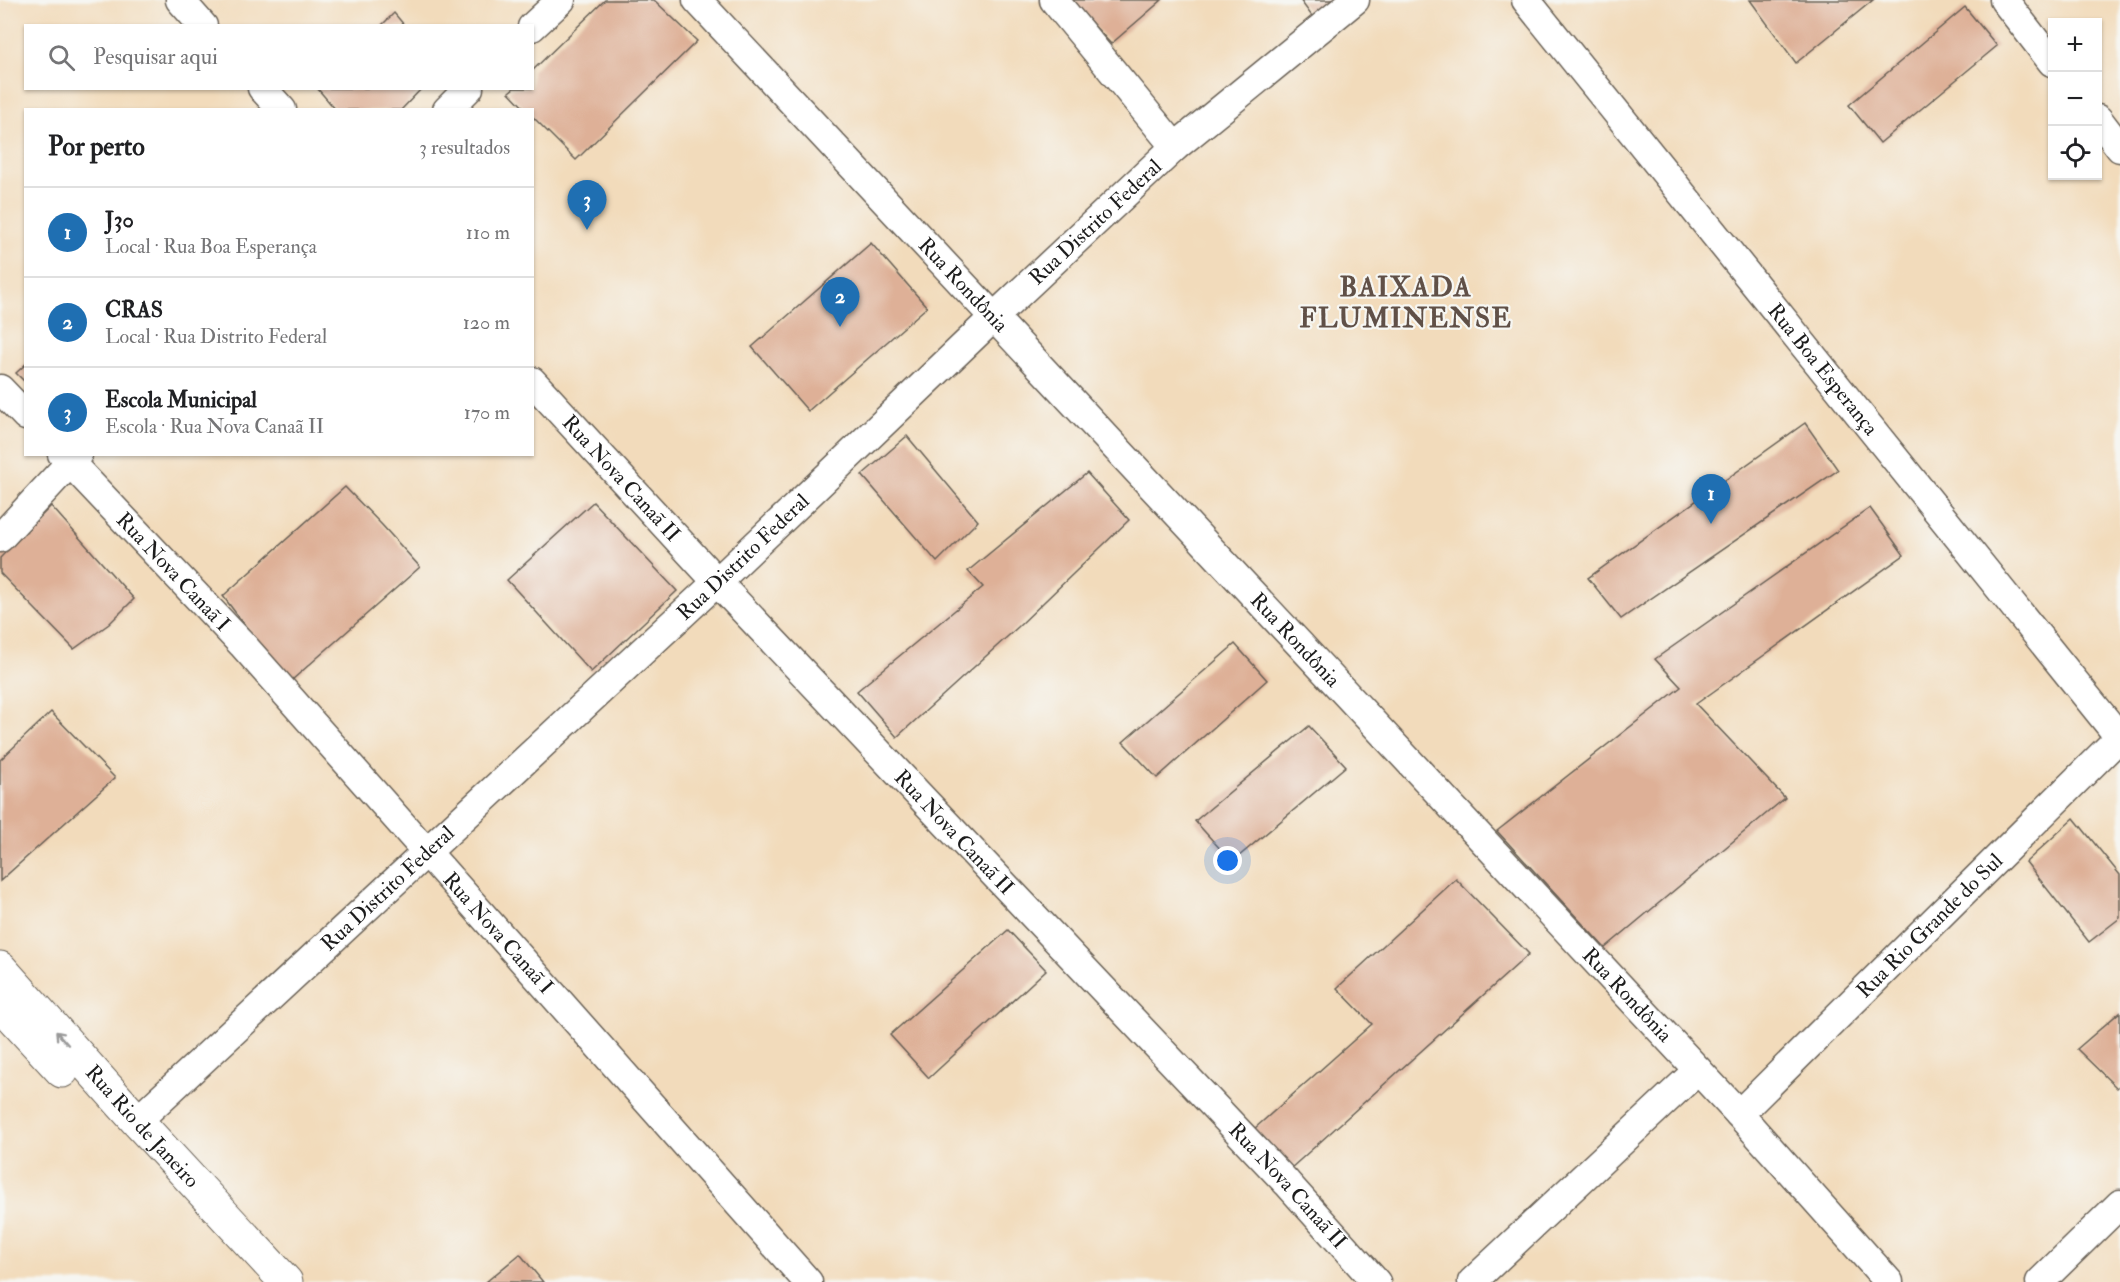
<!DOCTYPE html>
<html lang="pt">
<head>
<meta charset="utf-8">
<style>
  :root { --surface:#fff; --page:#f6f6f6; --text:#202124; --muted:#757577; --line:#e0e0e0; --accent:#1f6fb2 }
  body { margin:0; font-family:"IM FELL Double Pica",serif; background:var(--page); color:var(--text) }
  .controls { position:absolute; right:18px; top:18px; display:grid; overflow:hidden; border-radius:0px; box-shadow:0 2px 4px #0004 }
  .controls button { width:54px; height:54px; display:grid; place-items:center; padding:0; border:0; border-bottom:2px solid var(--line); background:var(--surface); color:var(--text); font:30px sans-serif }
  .you { position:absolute; left:1228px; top:861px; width:21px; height:21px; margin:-15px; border:4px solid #fff; border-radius:50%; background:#1a73e8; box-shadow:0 0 0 9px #1a73e833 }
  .badge { display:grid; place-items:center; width:39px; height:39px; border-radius:50%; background:var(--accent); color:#fff; font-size:20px; font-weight:700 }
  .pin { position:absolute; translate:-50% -50px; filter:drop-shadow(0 2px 3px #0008) }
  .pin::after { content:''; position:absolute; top:32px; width:21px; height:18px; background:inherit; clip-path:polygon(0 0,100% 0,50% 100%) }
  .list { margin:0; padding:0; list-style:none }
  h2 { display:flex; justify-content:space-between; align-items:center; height:78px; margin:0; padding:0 24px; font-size:26px }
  h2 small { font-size:20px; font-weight:400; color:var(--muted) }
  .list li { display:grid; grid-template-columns:39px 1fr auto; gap:18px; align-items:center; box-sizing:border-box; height:90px; padding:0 24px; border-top:2px solid var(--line) }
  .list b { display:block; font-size:22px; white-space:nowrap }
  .list p { margin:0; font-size:20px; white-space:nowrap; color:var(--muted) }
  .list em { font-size:20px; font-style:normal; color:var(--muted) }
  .icon { flex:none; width:33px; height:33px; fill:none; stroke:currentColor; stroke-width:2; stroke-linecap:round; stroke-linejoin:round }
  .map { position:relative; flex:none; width:2120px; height:1282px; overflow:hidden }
  .search { position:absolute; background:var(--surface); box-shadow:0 2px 4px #0004; left:24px; top:24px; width:510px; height:66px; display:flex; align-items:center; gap:15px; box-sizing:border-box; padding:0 21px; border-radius:0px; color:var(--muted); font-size:22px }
  .panel { position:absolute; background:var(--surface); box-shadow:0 2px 4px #0004; left:24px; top:108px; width:510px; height:348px; border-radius:0px }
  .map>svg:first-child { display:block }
</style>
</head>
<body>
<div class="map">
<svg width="2120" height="1282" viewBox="0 0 2120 1282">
  <rect width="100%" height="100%" fill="#f6f6f2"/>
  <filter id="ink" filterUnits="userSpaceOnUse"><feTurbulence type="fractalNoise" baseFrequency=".0167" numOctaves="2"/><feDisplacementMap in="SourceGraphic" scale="12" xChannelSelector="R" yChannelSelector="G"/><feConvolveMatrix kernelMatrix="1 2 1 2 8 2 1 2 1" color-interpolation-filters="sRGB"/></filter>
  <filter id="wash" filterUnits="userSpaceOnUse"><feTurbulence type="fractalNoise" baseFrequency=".008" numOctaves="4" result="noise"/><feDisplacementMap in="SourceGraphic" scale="24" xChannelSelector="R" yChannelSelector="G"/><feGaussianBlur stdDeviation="1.35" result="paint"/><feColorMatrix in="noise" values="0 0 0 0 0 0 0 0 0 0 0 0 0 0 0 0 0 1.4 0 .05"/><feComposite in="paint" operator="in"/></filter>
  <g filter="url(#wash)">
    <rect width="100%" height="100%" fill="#f2dbbb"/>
    <g id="blocks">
      <g fill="#deb097">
        <polygon points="605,0 654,0 697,41 576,160 532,116 532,110 526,110 509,92 514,88 532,88 532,71"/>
        <polygon points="1071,0 1162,0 1111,44"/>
        <polygon points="1300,0 1336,0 1314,19"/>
        <polygon points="1750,0 1873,0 1796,63"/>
        <polygon points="1965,7 1997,46 1880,143 1849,105"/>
        <polygon points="394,13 405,26 381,26"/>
        <polygon points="317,88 422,88 401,110 336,110"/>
        <polygon points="871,243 927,307 808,411 752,347"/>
        <polygon points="26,364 26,383 16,373"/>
        <polygon points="1805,423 1838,470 1621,619 1588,578"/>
        <polygon points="907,436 978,521 937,562 862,475"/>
        <polygon points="1087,473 1129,520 1018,627 897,737 857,691 983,587 968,571"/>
        <polygon points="345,487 382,525 420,567 292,680 256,640 223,596"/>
        <polygon points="593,502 677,591 591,672 507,580"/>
        <polygon points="51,506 134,599 109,624 74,649 0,573 0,558"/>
        <polygon points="1870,508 1904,555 1696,704 1785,798 1605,948 1497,831 1681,687 1655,659"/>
        <polygon points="1235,644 1267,680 1157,778 1123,742"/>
        <polygon points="51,712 115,778 0,881 0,760"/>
        <polygon points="1309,726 1346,766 1232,862 1195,821"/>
        <polygon points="2074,818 2120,875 2120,918 2089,942 2026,862"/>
        <polygon points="1456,879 1529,954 1290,1169 1254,1129 1372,1024 1337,988"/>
        <polygon points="1008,930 1046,970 929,1078 890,1035"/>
        <polygon points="2120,1012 2120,1085 2117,1088 2077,1049"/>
        <polygon points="520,1254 543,1282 486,1282"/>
      </g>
    </g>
  </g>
  <g filter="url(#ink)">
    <use href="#blocks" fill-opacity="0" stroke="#675f54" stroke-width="1.5"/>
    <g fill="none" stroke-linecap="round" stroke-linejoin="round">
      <defs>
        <g id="street">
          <polyline points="180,0 203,26"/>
          <path id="s1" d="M697,0l1042,1114 150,168"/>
          <polyline points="1054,0 1175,147"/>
          <path id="s2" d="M1526,0l594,738"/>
          <polyline points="2004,0 2052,62"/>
          <polyline points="532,27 561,0"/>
          <polyline points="262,88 282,110"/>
          <polyline points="447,110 469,88"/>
          <polyline points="2098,119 2120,148"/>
          <path id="s3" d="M532,381l185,201 570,601 89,99"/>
          <polyline points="0,389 26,416"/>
          <path id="s4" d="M62,454l180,190 566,638"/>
          <polyline points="0,538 78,454"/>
          <path id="s5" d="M1739,1114l381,-377"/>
          <path id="s6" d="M137,1121l580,-539 276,-264 182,-171 180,-147"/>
          <polyline points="1472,1282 1698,1070"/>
          <polyline points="2040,1282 2120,1204"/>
        </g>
        <g id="secondary">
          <path id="s7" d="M0,968l137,153 149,161"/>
          <polyline points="0,1004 62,1071"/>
        </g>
      </defs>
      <use href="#street" stroke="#675f54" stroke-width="31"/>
      <use href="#secondary" stroke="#675f54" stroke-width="35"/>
      <use href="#street" stroke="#fff" stroke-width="28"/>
      <use href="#secondary" stroke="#fff" stroke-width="33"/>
    </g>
    <defs><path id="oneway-shaft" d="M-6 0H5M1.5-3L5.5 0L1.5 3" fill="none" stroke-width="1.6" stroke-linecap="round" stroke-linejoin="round" transform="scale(1.5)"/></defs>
    <use stroke="#999" href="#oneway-shaft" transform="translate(62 1038) rotate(-132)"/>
  </g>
  <g text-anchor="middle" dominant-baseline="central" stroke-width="4.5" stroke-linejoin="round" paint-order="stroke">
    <g font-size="21" fill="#1c1c1c" stroke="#f6f6f2">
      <text stroke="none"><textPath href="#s6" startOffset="1314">Rua Distrito Federal</textPath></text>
      <text stroke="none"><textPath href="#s1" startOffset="390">Rua Rondônia</textPath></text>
      <text stroke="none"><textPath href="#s2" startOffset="474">Rua Boa Esperança</textPath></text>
      <text stroke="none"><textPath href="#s3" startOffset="132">Rua Nova Canaã II</textPath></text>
      <text stroke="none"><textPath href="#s6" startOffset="828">Rua Distrito Federal</textPath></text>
      <text stroke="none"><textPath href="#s4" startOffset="162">Rua Nova Canaã I</textPath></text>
      <text stroke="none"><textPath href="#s1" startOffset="876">Rua Rondônia</textPath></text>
      <text stroke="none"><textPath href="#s3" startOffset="618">Rua Nova Canaã II</textPath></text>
      <text stroke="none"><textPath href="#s6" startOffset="342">Rua Distrito Federal</textPath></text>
      <text stroke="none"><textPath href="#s5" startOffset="268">Rua Rio Grande do Sul</textPath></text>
      <text stroke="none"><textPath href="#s4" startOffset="648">Rua Nova Canaã I</textPath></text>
      <text stroke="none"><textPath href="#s1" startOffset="1362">Rua Rondônia</textPath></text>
      <text stroke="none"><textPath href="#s7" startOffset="213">Rua Rio de Janeiro</textPath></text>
      <text stroke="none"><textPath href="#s3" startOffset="1104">Rua Nova Canaã II</textPath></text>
    </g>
    <g font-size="27" font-weight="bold" letter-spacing="1.5" fill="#605047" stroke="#f6f6f2">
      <text x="1406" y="287">BAIXADA<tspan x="1406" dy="31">FLUMINENSE</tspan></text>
    </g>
  </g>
</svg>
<div class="controls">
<button>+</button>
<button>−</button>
<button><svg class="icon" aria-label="locate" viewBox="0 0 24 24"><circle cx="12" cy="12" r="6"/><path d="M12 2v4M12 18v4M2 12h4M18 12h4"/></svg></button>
</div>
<div class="you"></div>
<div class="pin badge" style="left:1711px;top:524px">1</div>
<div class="pin badge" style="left:840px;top:327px">2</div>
<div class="pin badge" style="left:587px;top:230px">3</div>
<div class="search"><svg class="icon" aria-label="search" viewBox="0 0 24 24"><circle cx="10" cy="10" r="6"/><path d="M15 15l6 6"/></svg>Pesquisar aqui</div>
<section class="panel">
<h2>Por perto<small>3 resultados</small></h2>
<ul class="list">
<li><span class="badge">1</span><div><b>J30</b><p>Local · Rua Boa Esperança</p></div><em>110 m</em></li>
<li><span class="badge">2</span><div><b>CRAS</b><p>Local · Rua Distrito Federal</p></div><em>120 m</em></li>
<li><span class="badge">3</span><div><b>Escola Municipal</b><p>Escola · Rua Nova Canaã II</p></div><em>170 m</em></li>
</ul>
</section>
</div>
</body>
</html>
